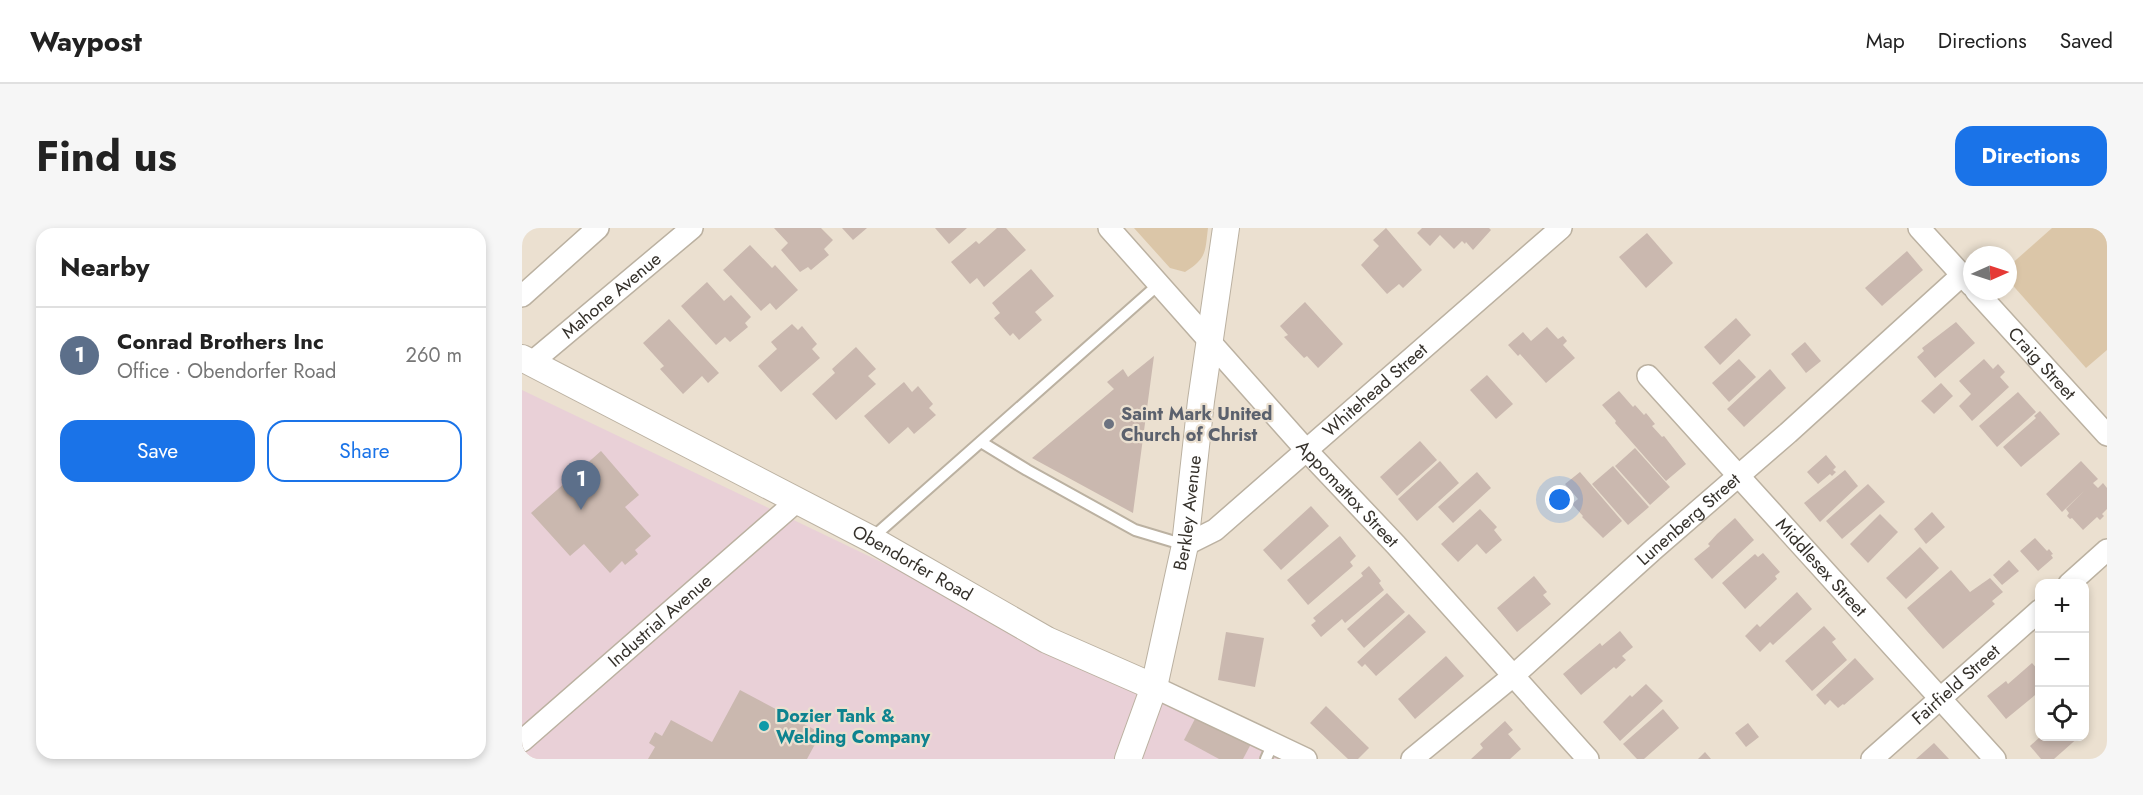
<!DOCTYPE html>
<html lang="en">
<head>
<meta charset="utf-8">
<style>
  :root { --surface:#fff; --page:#f6f6f6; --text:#222; --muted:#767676; --line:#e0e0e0; --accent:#1a73e8 }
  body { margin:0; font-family:Jost,sans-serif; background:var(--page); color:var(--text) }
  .controls { position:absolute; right:18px; bottom:18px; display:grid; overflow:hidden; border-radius:12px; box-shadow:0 3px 9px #0003 }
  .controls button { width:54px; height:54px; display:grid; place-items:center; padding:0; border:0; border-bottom:2px solid var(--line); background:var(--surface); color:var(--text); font:30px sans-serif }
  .compass { position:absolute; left:1441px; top:18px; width:54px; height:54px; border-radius:50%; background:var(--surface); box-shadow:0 3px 9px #0003; rotate:87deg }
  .you { position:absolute; left:1038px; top:272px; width:21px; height:21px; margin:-15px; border:4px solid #fff; border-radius:50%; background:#1a73e8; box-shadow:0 0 0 9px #1a73e833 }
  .badge { display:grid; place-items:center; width:39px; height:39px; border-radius:50%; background:var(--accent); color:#fff; font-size:20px; font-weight:700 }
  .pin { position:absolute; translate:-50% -50px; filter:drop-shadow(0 2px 3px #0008) }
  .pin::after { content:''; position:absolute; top:32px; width:21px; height:18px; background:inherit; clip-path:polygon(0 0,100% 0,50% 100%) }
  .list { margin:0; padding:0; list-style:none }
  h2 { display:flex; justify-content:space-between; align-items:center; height:78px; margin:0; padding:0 24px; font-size:26px }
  h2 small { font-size:20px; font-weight:400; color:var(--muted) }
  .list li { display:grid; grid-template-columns:39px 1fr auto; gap:18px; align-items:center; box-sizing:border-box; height:96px; padding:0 24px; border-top:2px solid var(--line) }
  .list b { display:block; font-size:22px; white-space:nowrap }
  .list p { margin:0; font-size:20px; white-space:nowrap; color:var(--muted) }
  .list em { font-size:20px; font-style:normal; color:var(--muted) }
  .actions { display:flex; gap:12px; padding:18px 24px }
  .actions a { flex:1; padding:14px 0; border:2px solid var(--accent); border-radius:18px; text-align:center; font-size:21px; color:var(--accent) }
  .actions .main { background:var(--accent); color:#fff }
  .icon { flex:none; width:33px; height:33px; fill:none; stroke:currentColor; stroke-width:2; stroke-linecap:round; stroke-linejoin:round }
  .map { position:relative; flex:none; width:1585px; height:531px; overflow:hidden; border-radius:18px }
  header { display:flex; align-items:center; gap:36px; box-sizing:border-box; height:84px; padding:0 30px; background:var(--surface); border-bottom:2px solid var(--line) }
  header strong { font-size:28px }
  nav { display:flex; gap:33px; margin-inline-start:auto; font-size:21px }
  .intro { display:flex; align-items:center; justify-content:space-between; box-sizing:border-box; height:144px; padding:0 36px }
  h1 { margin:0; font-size:42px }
  .button { padding:15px 27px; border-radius:18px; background:var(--accent); color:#fff; font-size:21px; font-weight:700 }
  main { display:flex; gap:36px; padding:0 36px }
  aside { flex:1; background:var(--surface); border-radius:18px; box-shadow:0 3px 9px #0003 }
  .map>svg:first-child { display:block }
</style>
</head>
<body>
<header>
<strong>Waypost</strong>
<nav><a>Map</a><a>Directions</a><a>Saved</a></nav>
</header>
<div class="intro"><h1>Find us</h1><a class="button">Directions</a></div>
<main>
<aside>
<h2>Nearby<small></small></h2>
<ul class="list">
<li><span class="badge" style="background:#5c6f8a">1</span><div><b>Conrad Brothers Inc</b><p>Office · Obendorfer Road</p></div><em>260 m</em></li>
</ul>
<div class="actions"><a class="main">Save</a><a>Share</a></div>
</aside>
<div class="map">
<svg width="1585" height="531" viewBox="0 0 1585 531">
  <rect width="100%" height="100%" fill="#ebe0d0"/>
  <polygon fill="#e9d0d7" points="0,162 771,531 0,531"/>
  <g fill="#dbc6a8">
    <path d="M612,0h74c-3,24 -1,30 -23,44l-15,-4z"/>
    <polygon points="1530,0 1585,0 1585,122 1564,140 1486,52 1486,39"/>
  </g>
  <g fill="#cab8af">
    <polygon points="252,0 299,0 311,12 302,21 307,27 289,42 286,39 278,44 259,22 266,15"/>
    <polygon points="320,0 345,0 331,12"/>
    <polygon points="413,0 445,0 427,16"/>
    <polygon points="475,0 484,0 504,22 462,59 455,50 448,56 429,34 454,13 457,16"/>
    <polygon points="864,0 900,42 881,60 877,56 865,66 839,37 857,18 851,12"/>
    <polygon points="900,0 967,0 969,2 951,22 944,14 943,16 940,13 932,21 918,7 908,18 895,5"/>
    <polygon points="1125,5 1151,35 1124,60 1097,29"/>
    <polygon points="228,17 250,40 253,37 276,62 254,82 248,75 239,83 201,42"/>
    <polygon points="1385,23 1401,42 1360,78 1343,60"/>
    <polygon points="509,41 532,68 513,84 520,92 497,112 491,105 488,108 472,90 478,85 470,75"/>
    <polygon points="185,54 202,73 209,67 229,89 223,95 226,99 208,114 203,109 194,117 159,78"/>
    <polygon points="783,74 821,116 796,140 785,128 782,130 762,109 766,107 758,98"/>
    <polygon points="1214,90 1229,107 1198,137 1182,119"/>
    <polygon points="147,91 197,145 186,155 180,148 161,166 138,141 142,138 121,115"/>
    <polygon points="1434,94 1453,115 1413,150 1395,129 1402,123 1400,120"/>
    <polygon points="270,96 276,102 280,98 295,116 290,121 298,130 259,164 236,138 255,121 249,114"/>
    <polygon points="1025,99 1036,111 1041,108 1045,113 1041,117 1053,130 1024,155 998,126 996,128 986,117 1001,104 1009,113"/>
    <polygon points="1283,114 1299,133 1284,145 1269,126"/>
    <polygon points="334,119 354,141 346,148 354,156 314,192 290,166 313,145 310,141"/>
    <polygon points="632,128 611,285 510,230 592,161 585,154 601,141 606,149"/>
    <polygon points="1217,131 1234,149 1207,174 1190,155"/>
    <polygon points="1462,131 1471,141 1476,136 1483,144 1478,149 1487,159 1450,193 1437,178 1449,166 1437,153"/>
    <polygon points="1248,141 1264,160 1222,199 1205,181"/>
    <polygon points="965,147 991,176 974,191 948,162"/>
    <polygon points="382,154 390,164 396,158 411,176 407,180 414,187 392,206 386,199 367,216 342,188"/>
    <polygon points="1419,155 1431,168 1412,186 1399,173"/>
    <polygon points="1097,163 1111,179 1113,177 1122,187 1124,185 1133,196 1130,198 1140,209 1142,208 1164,236 1144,253 1093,195 1094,193 1080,177"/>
    <polygon points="1496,164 1514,184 1475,219 1457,198"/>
    <polygon points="1518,183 1538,206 1499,239 1481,219 1514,190 1512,188"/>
    <polygon points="898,213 915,232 875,268 858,249"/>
    <polygon points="1113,220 1148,259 1128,277 1093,238"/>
    <polygon points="79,223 117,267 103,279 129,308 113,322 116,326 103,337 100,333 88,345 62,316 48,328 9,285"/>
    <polygon points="1304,227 1314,239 1311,242 1314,244 1310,248 1308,246 1296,256 1285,244"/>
    <polygon points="918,233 937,255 895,293 876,271"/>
    <polygon points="1559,233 1576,251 1571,255 1576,260 1581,255 1585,260 1585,281 1580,286 1582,288 1578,292 1575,289 1561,302 1550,290 1548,291 1545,288 1547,285 1544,281 1562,263 1540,284 1524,266"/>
    <polygon points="1091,238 1127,279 1106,297 1070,256"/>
    <polygon points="1323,242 1336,258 1298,294 1282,275"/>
    <polygon points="955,244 969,260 931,295 916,279"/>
    <polygon points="1058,244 1100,293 1081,310 1060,289 1061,288 1050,276 1056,271 1043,256"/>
    <polygon points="1346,256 1363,274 1320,311 1304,293"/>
    <polygon points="789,278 807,298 759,342 741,322"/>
    <polygon points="958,281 975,299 972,302 980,312 964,326 955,316 936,334 919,316"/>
    <polygon points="1410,284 1423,299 1404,316 1392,301"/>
    <polygon points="1358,286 1376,304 1346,335 1328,316"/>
    <polygon points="1213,290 1232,312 1190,351 1172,331 1188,318 1186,316 1195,306"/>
    <polygon points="818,308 834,328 828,334 831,338 786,377 765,352"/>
    <polygon points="1513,310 1525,323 1527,321 1531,326 1529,327 1531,330 1516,343 1498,323"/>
    <polygon points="1398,319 1417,340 1384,371 1364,350"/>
    <polygon points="1241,325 1258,344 1253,348 1255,351 1223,381 1200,355 1233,326 1236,329"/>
    <polygon points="1487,332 1497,343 1480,357 1471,347"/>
    <polygon points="847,338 859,353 857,355 862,362 823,395 820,391 799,409 789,397 794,393 791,390 841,348 839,345"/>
    <polygon points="1429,342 1448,364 1468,350 1481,364 1470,373 1473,376 1421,421 1404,402 1420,388 1404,402 1385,380"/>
    <polygon points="1012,348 1025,364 1021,367 1029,376 995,404 975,380"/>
    <polygon points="1275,364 1290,381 1251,417 1248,414 1238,424 1223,408 1235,396 1238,399"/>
    <polygon points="865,365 883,384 842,420 825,401"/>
    <polygon points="887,386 904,404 854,448 843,436 840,439 835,434"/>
    <polygon points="1302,398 1314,411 1310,414 1325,432 1290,463 1263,433"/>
    <polygon points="1098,403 1111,419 1100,428 1104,432 1094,441 1092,439 1059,467 1041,446 1078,415 1080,418"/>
    <polygon points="704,404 742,410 733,459 696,452"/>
    <polygon points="924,428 942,448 893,491 876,471"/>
    <polygon points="1333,430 1352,451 1322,477 1321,476 1316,480 1308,472 1303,477 1294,467"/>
    <polygon points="1510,435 1518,444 1518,463 1484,491 1465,468 1484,453 1486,456"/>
    <polygon points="1124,456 1141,473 1098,513 1081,494 1108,467 1110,469"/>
    <polygon points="218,462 299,505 285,531 126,531 133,519 127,515 133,504 140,508 149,492 190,514"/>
    <polygon points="804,478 847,520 836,531 826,531 788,495"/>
    <polygon points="1141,481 1157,500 1122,531 1115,531 1101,516"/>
    <polygon points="676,485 730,514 721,531 697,531 662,512"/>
    <polygon points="983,493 991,502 986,506 999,521 988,531 949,531 961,520 958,516"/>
    <polygon points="1226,495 1237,509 1224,519 1213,505"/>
    <polygon points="1519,508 1558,508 1532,531 1519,531 1508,518"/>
    <polygon points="1412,515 1427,531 1394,531"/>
    <polygon points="1183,524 1189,531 1176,531"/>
  </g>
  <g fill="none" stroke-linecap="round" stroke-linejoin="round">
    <defs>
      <g id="service">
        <polyline points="459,214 505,242 613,302 663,317"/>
        <polyline points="350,310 637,56"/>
        <polyline points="744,531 751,515"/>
      </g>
      <g id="minor">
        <path id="s1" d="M587,0l198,223 89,94 192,214"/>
        <polyline points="1397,0 1450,58"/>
        <path id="s2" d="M1454,63l131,144"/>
        <polyline points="0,68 76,0"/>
        <path id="s3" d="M9,135l161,-135"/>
        <path id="s4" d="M1126,148l347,383"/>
        <path id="s5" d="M663,317l30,-15 346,-302"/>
        <polyline points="1547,356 1585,322"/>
        <polyline points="632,459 784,531"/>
        <path id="s6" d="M0,513l275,-240"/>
        <path id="s7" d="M890,531l101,-83 141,-127 134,-116 174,-158"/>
        <path id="s8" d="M1350,531l168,-149"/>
      </g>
      <g id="tertiary">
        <path id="s9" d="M0,130l349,181 176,101 107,47"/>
        <path id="s10" d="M606,531l26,-72 31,-142 16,-144 25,-173"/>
      </g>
    </defs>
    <use href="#service" stroke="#bbb1a1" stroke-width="14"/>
    <use href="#minor" stroke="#bbb1a1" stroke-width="24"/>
    <use href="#tertiary" stroke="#bbb1a1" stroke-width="28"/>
    <use href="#service" stroke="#fff" stroke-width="10"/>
    <use href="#minor" stroke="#fff" stroke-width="21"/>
    <use href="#tertiary" stroke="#fff" stroke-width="26"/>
  </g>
  <circle fill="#6b7280" stroke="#ebe0d0" stroke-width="2" cx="587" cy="196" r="6"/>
  <circle fill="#0f9aa8" stroke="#ebe0d0" stroke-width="2" cx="242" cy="498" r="6"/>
  <g text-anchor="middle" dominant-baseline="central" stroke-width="4.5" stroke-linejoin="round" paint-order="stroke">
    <g font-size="18" fill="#35312b" stroke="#ebe0d0">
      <text stroke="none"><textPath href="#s3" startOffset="105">Mahone Avenue</textPath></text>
      <text stroke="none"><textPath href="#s2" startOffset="98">Craig Street</textPath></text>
      <text stroke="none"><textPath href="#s5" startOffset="246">Whitehead Street</textPath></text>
      <text stroke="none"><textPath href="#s1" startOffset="357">Appomattox Street</textPath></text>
      <text stroke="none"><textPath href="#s10" startOffset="254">Berkley Avenue</textPath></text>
      <text stroke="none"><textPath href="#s7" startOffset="366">Lunenberg Street</textPath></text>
      <text stroke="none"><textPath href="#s9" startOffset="441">Obendorfer Road</textPath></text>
      <text stroke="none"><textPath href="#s4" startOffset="258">Middlesex Street</textPath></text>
      <text stroke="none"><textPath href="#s6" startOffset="183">Industrial Avenue</textPath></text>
      <text stroke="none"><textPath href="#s8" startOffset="112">Fairfield Street</textPath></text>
    </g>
    <g font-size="18" font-weight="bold" fill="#5b616d" stroke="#ebe0d0" text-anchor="start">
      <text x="599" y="186">Saint Mark United<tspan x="599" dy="21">Church of Christ</tspan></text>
    </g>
    <g font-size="18" font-weight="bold" fill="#0d838f" stroke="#ebe0d0" text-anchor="start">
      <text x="254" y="488">Dozier Tank &amp;<tspan x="254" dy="21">Welding Company</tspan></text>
    </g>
  </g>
</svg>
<div class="controls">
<button>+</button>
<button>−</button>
<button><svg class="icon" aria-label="locate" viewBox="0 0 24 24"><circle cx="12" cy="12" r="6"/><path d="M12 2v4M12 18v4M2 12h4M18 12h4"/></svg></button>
</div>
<svg class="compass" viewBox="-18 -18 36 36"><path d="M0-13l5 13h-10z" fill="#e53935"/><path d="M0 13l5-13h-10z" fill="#767676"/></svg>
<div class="you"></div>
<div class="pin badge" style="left:59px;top:282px;background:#5c6f8a">1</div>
</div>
</main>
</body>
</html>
